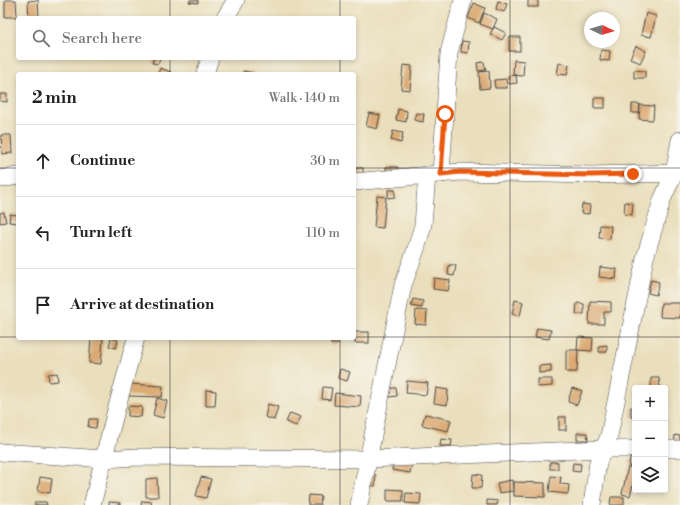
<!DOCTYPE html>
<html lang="en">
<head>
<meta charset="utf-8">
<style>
  :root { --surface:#fff; --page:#f6f6f6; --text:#222; --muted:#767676; --line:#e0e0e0 }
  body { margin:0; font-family:"Libre Bodoni",serif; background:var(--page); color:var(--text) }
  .controls { position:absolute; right:12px; bottom:12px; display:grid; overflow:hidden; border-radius:4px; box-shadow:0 2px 6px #0003 }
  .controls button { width:36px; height:36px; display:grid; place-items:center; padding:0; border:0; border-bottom:1px solid var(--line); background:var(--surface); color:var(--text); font:20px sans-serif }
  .compass { position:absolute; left:584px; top:12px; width:36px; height:36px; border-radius:50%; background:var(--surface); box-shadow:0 2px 6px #0003; rotate:94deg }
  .stop { position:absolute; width:12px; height:12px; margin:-9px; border:3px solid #ea580c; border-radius:50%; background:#fff }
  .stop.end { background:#ea580c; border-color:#fff; box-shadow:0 1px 4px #0008 }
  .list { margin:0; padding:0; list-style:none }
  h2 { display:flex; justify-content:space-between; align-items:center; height:52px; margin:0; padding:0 16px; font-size:17px }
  h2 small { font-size:13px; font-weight:400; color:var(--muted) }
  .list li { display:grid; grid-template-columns:26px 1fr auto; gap:12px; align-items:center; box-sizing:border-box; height:72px; padding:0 16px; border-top:1px solid var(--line) }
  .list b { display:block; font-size:15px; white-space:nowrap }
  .list em { font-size:13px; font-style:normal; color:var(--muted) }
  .icon { flex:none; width:22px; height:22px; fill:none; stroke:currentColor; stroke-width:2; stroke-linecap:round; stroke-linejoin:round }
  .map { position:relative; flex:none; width:680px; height:505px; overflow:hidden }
  .search { position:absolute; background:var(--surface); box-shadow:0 2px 6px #0003; left:16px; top:16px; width:340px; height:44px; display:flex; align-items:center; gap:10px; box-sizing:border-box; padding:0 14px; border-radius:4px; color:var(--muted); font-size:15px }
  .panel { position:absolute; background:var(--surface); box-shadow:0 2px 6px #0003; left:16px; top:72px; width:340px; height:268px; border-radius:4px }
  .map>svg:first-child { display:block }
</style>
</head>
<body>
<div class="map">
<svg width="680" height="505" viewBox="0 0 680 505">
  <rect width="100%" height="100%" fill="#f7f3e8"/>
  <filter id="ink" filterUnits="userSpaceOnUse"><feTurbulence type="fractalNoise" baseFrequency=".025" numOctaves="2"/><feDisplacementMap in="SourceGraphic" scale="8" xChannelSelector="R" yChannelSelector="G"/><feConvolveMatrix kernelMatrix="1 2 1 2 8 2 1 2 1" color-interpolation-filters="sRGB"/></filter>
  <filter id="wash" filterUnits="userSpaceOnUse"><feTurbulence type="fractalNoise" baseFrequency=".012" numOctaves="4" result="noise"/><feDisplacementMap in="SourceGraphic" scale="16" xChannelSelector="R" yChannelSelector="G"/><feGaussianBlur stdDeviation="0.9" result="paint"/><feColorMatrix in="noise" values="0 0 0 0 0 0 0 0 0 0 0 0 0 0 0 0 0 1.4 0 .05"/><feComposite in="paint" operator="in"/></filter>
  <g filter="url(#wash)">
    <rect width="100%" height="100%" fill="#eadfbc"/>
    <g id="blocks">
      <g fill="#dcaa75">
        <polygon points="5,0 16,0 17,17 5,17"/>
        <polygon points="38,0 39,18 29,18 28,1"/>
        <polygon points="190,0 198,0 198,3 189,2"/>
        <rect x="528" y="0" width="10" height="7"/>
        <polygon points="498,1 507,4 504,12 496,9"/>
        <polygon points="474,3 485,8 479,23 468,18"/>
        <polygon points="484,13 497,19 493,29 480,24"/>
        <polygon points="646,13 656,16 651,37 641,35"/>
        <polygon points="494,27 506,33 502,40 490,34"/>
        <rect x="509" y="37" width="11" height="14"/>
        <polygon points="462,41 469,42 468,53 461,52"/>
        <polygon points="636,46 646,51 640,63 630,58"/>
        <polygon points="601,50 610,51 609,61 600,60"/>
        <polygon points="154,58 160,58 158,64 152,63"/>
        <polygon points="514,60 524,61 523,76 513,75"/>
        <polygon points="484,62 486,70 478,71 477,63"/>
        <polygon points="559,63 569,65 567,75 557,74"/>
        <polygon points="403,65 412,66 410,90 401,89"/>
        <polygon points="160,68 171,72 170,74 158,74"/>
        <polygon points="634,70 645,71 645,78 634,78"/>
        <polygon points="243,71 254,73 254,74 243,74"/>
        <polygon points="489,71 490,88 480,89 479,72"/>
        <polygon points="516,75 517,83 509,84 508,76"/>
        <polygon points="506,79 507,88 495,88 494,80"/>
        <polygon points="0,94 7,94 7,102 0,101"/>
        <rect x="594" y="98" width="11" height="10"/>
        <polygon points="632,104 640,104 639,113 632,113"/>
        <polygon points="640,105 654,106 653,120 639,119"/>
        <polygon points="398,109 407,111 406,122 396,120"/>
        <polygon points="369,113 380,115 377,129 366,126"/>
        <polygon points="416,113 424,114 423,122 414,120"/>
        <polygon points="393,131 403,133 401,143 391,140"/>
        <polygon points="1,135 11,135 12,153 2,154"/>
        <polygon points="386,167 398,167 398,175 386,174"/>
        <polygon points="355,168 363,168 363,177 354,176"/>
        <polygon points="388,190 395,190 395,197 388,198"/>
        <polygon points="377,196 386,197 383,228 374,227"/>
        <polygon points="625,202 633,203 632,215 624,214"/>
        <polygon points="582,204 590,205 589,214 581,213"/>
        <polygon points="4,212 6,222 0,223 0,213"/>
        <polygon points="10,214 18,215 18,223 9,222"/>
        <polygon points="600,225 611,226 610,239 599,238"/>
        <polygon points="449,265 456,265 454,276 448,275"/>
        <polygon points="600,267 617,269 616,279 599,277"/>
        <polygon points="434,278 450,280 448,291 433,289"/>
        <polygon points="651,280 659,282 656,295 648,293"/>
        <polygon points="413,299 423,301 422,308 411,306"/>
        <polygon points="515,300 523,302 520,316 512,314"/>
        <polygon points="590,301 611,302 611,312 604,312 604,324 589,324"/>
        <polygon points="577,303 584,304 584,314 576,314"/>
        <polygon points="661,303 680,303 680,318 660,317"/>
        <polygon points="416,310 427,311 426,325 415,324"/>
        <polygon points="537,328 551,330 549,339 535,337"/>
        <rect x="355" y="332" width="14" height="11"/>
        <polygon points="578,337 593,338 592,351 577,350"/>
        <polygon points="91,338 103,338 101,364 89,363"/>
        <polygon points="111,338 118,340 116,348 109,346"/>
        <rect x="331" y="338" width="7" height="6"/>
        <polygon points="607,345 607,352 599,352 599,346"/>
        <polygon points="566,350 578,350 577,372 566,372"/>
        <polygon points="551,365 551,372 539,373 539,366"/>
        <polygon points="340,369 350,372 347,381 338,378"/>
        <polygon points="57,373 58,381 49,382 48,374"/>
        <polygon points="651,378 659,378 660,388 651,388"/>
        <polygon points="538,379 552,379 552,386 538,387"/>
        <polygon points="407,381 428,383 426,395 406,393"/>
        <polygon points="129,384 163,386 162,397 129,396"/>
        <polygon points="323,387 332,388 330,400 322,399"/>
        <polygon points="388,388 396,388 397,396 389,397"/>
        <polygon points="436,388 448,390 447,405 434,403"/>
        <polygon points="572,388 582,391 577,405 568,402"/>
        <polygon points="206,390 216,391 215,406 206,406"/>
        <polygon points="335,393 361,396 360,407 334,405"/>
        <polygon points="157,398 167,401 163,418 153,415"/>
        <polygon points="268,404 278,407 274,420 265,417"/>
        <polygon points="128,406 142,407 141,417 128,416"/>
        <polygon points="631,407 635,408 635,418 631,417"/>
        <polygon points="290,413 301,417 296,426 286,422"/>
        <polygon points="425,414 451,420 448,431 422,425"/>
        <rect x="559" y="417" width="7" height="13"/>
        <polygon points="89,419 97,419 96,428 88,427"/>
        <polygon points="577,433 587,433 588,440 577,440"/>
        <polygon points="675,435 680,436 680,446 674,445"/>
        <polygon points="441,439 452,440 451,446 440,446"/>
        <polygon points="630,458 635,459 635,467 629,466"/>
        <polygon points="394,459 412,462 410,473 392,470"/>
        <rect x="550" y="462" width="8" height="7"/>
        <polygon points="573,463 581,464 580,472 572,471"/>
        <polygon points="628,467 635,468 635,477 630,496 622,494"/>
        <polygon points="365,474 376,475 375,486 364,485"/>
        <polygon points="473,474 482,475 481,488 472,488"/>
        <polygon points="551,476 561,477 560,484 569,485 568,494 549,492"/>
        <polygon points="40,477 52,479 50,493 38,491"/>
        <polygon points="201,477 211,479 206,498 196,496"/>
        <polygon points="157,478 158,497 146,497 146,479"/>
        <polygon points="512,480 513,491 499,493 497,483"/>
        <polygon points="514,482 545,483 545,497 514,496"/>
        <polygon points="387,489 403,490 403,501 387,501"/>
        <polygon points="406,493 421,494 420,504 405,503"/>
        <polygon points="309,495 321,496 320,505 308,505"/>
        <polygon points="611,497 624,497 624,505 610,505"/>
        <polygon points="487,500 498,501 497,505 487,505"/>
        <polygon points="142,501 152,502 151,505 141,505"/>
        <polygon points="35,502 46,502 47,505 35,505"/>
        <polygon points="109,502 120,503 120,505 109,505"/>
      </g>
    </g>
  </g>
  <g filter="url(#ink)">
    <use href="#blocks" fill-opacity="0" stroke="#484641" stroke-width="1"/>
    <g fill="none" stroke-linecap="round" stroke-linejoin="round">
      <defs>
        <g id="minor">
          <polyline points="225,18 236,0"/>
          <polyline points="205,74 210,58"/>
          <polyline points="441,174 449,53 463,0"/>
          <polyline points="0,179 18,176"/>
          <polyline points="354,182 460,172 591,175 680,173"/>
          <polyline points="665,449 680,449"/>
          <polyline points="0,452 104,459 137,457 369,459 604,449 635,449"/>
          <polyline points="92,505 115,414 136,338"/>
          <polyline points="359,505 403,285 416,249 423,225 427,175"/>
          <polyline points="592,505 598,462 609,436 645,258 662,200 674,173 680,140"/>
        </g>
      </defs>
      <use href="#minor" stroke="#484641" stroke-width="18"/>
      <use href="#minor" stroke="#fff" stroke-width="17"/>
    </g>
  </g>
  <g fill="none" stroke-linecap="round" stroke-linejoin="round" filter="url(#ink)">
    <polyline stroke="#ea580c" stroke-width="5" points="445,114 441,174 460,172 591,175 633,174"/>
  </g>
  <path fill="none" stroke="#2b2b2b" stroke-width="1" stroke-opacity="0.55" d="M170,0v18M340,0v18M510,0v505M170,58v16M340,58v16M0,168h18M354,168h326M0,337h18M354,337h326M170,338v167M340,338v167"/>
</svg>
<div class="controls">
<button>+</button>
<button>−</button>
<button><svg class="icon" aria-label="layers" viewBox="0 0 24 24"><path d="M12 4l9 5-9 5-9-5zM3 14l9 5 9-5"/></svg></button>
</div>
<svg class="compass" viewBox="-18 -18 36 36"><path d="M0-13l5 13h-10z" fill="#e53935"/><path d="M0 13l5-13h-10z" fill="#767676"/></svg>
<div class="stop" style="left:445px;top:114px"></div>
<div class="stop end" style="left:633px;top:174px"></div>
<div class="search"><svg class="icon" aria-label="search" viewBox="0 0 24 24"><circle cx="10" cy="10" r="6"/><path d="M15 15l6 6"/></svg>Search here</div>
<section class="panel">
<h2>2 min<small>Walk · 140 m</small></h2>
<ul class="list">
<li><svg class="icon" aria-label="ahead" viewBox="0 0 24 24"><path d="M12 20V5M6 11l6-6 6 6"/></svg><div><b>Continue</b></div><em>30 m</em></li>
<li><svg class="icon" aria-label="left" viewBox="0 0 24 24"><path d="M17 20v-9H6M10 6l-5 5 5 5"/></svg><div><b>Turn left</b></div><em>110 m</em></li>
<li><svg class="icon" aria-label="arrive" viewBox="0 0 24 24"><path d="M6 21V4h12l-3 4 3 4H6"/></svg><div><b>Arrive at destination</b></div></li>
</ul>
</section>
</div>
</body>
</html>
